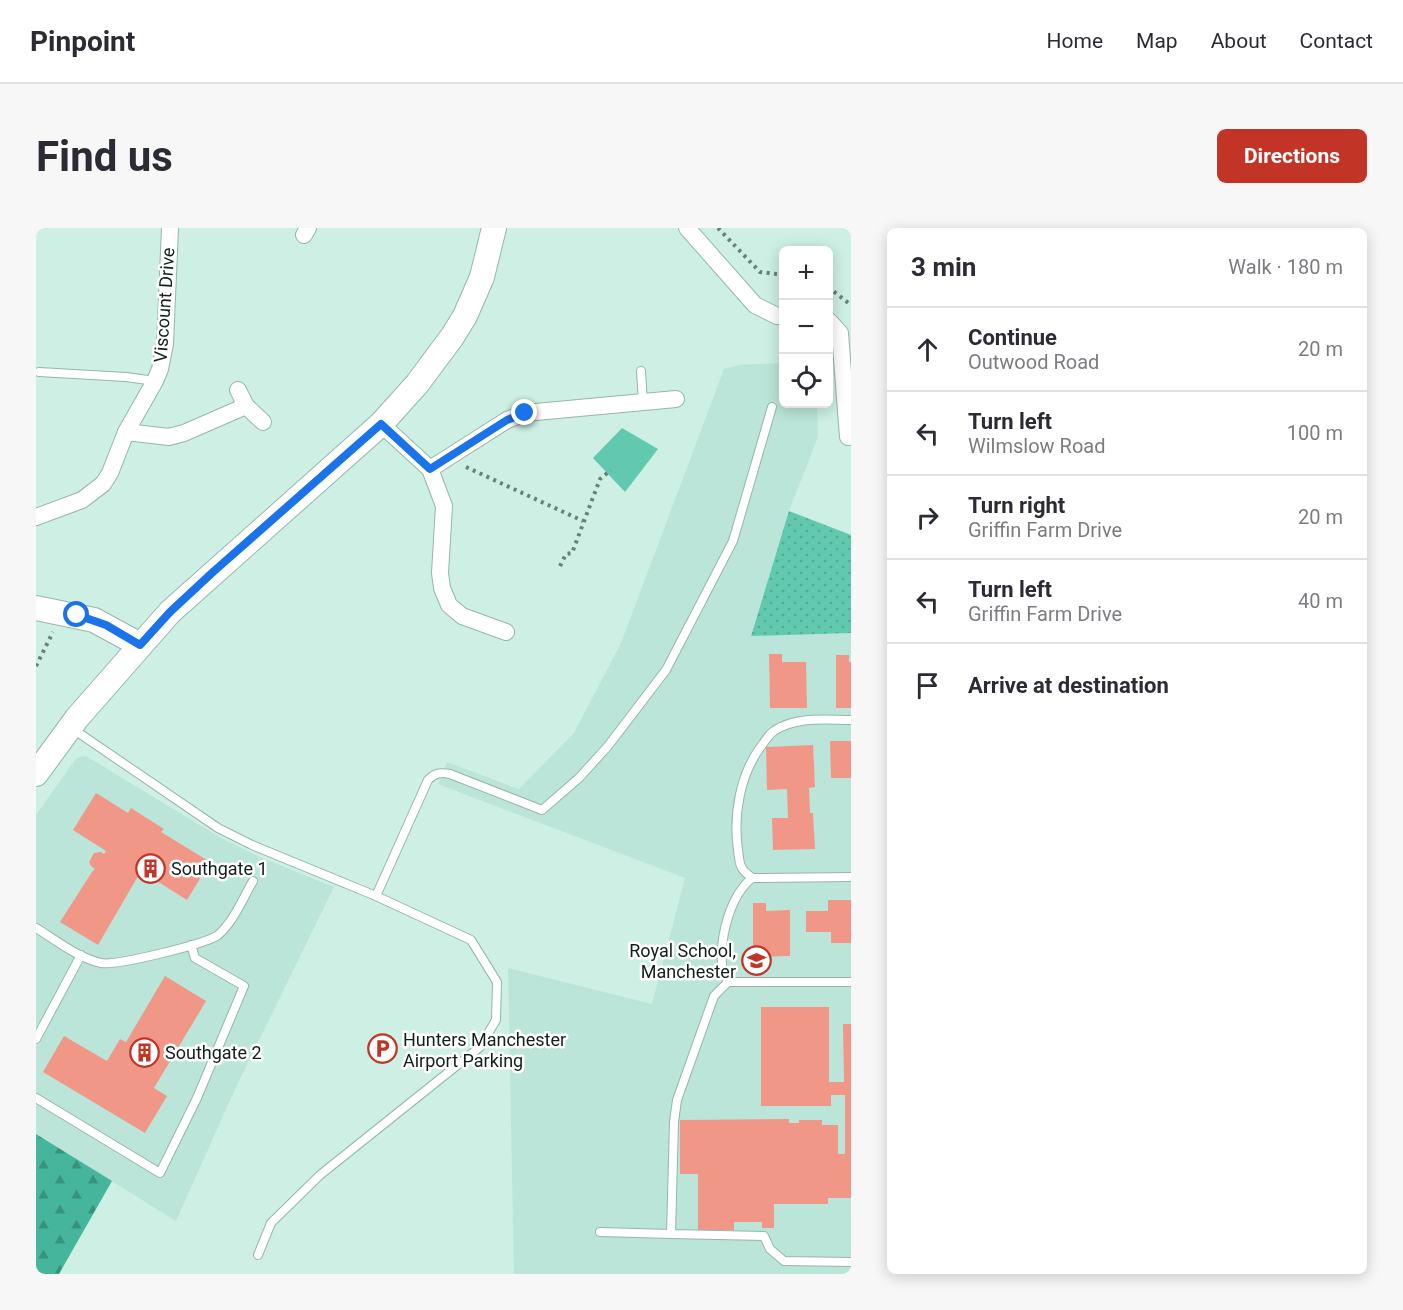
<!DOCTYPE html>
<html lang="en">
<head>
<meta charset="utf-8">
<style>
  :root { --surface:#fff; --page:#f7f7f7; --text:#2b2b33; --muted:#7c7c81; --line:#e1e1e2; --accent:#c23526 }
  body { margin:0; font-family:Roboto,sans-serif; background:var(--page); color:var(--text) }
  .controls { position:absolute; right:18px; top:18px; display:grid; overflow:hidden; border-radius:9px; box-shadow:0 3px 15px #0003 }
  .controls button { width:54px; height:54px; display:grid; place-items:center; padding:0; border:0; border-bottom:2px solid var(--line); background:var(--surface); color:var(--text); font:30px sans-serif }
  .stop { position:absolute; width:18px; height:18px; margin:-14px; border:4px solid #1a73e8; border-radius:50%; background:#fff }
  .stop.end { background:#1a73e8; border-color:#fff; box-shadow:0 2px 6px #0008 }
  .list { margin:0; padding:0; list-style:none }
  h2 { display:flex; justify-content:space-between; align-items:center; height:78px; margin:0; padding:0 24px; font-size:26px }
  h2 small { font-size:20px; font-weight:400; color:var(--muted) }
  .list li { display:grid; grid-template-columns:39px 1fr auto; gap:18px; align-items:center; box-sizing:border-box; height:84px; padding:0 24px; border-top:2px solid var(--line) }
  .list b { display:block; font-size:22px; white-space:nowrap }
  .list p { margin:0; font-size:20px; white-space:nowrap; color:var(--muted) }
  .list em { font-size:20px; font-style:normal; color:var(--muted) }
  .icon { flex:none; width:33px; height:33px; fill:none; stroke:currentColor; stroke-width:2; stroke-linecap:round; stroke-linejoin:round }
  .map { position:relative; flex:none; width:815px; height:1046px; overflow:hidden; border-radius:9px }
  header { display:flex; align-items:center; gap:36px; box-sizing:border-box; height:84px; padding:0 30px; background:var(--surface); border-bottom:2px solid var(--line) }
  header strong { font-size:28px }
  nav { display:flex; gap:33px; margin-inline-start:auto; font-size:21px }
  .intro { display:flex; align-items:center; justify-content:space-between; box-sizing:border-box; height:144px; padding:0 36px }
  h1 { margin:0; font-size:42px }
  .button { padding:15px 27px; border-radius:9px; background:var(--accent); color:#fff; font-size:21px; font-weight:700 }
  main { display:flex; gap:36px; padding:0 36px }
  aside { flex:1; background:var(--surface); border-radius:9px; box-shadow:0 3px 15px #0003 }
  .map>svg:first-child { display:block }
</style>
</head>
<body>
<header>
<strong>Pinpoint</strong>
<nav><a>Home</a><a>Map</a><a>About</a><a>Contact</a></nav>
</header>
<div class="intro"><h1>Find us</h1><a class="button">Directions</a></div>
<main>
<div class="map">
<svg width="815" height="1046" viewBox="0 0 815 1046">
  <defs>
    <pattern id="grass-dots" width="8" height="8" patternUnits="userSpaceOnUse" patternTransform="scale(1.5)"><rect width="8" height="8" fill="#60c9ae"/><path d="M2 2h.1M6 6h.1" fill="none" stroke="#52ac95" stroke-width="1.8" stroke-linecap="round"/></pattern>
    <pattern id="forest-firs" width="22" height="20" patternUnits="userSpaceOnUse" patternTransform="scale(1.5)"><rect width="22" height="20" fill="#45b69b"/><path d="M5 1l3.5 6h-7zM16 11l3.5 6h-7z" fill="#38937e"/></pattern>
  </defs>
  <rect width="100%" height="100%" fill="#cdefe4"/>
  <g fill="#bbe5d8">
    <polygon points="747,135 748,176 781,176 782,209 753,283 715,407 815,405 815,1046 478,1046 472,740 616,776 649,650 402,556 411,534 483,561 538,505 585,415 688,141 703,137"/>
    <polygon points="50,528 185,610 224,629 298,659 200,859 140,993 0,906 0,587 39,532 44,529"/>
  </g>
  <polygon fill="url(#grass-dots)" points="753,283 815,307 815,405 715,408"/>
  <polygon fill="url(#forest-firs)" points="0,906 76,953 23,1046 0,1046"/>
  <polygon fill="#60c9ae" points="586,200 622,221 589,264 557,230"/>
  <g fill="#f19788">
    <polygon points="733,426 746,426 746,434 770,434 771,480 734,480"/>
    <polygon points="800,427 813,427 813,434 815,434 815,480 800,480"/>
    <polygon points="794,513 815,513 815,550 795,550"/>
    <polygon points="777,517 779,559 773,560 774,585 777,585 779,621 737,622 736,590 752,590 751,561 731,562 730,519"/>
    <polygon points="60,565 92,585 95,580 128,601 125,604 174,634 151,672 105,643 62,717 24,694 56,644 59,641 55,638 53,634 58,625 65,624 68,626 70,623 37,602"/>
    <polygon points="792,672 815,672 815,715 795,715 795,704 770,704 770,683 792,683"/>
    <polygon points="717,675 730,675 730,683 754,682 754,728 717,729"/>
    <polygon points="129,748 170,773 118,860 131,868 109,905 7,844 28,808 71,833 84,811 90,814"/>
    <polygon points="725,779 793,779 793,854 808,854 807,796 815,796 815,970 792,970 792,976 738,976 738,1000 726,1000 726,994 698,994 698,1002 662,1003 662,946 644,946 644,892 753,891 753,895 763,895 763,892 786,892 786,897 802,897 802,926 809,926 809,867 795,867 795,878 725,878"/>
  </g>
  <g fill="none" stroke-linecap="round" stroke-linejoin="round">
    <defs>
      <g id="lane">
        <polyline points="605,143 607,174"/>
        <polyline points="3,144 90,149 119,153"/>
        <polyline points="37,501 182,600 216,617 340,668 435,712 461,754 460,792 444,819 284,947 235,995 222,1027"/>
        <path d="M815,649l-99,1c-22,18 -32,58 -30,86 0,6 4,12 6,18l-14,14 -37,104 -3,22 -3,112 93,2 6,13 14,12 67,1"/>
        <path d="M716,650c-3,-3 -8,-6 -10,-10 -3,-4 -3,-12 -4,-18 -5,-36 2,-76 24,-105 4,-5 7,-11 12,-14 22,-15 52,-11 77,-11"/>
        <path d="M340,668l52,-116c7,-7 12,-8 22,-6l92,36 37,-32 29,-32 58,-76 67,-129 39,-134"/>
        <path d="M0,700c20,12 42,30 65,35 15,3 105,-19 117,-28 15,-12 25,-37 35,-54"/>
        <polyline points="692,754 815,754"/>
        <polyline points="0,811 45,727"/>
        <polyline points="0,870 124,945 161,870 208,758 159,730 155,717"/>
        <polyline points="564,1004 635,1006"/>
      </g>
      <g id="street">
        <polyline points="651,0 719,77 741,88 748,88"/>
        <polyline points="268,7 272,0"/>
        <polyline points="792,92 804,105 812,209"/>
        <polyline points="202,162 210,178 227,194"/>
        <polyline points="345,196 394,241 408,278 404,345 406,360 413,377 426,388 470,404"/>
        <polyline points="90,204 133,209 148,205 210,178"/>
        <polyline points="394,241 471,192 489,185 640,171"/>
        <polyline points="0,289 46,272 67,256 74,245 90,204 119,153 124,141 129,116 134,0"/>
      </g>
      <g id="secondary">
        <polyline points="0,380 58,392 104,417"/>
        <polyline points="0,546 41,490 134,384 345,196 381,156 416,109 429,88 446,49 458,0"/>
      </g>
    </defs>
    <use href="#lane" stroke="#96b6ac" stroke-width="10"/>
    <use href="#street" stroke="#96b6ac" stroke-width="18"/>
    <use href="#secondary" stroke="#96b6ac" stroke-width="26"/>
    <g stroke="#698078" stroke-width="4" stroke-dasharray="3 4.5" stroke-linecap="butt">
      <polyline points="682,0 724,44 748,47"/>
      <polyline points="792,59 815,77"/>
      <polyline points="430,239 547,293"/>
      <polyline points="524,338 530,326 536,325 564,251 575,242"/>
      <polyline points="0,438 17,404"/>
    </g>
    <use href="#lane" stroke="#fff" stroke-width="8"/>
    <use href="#street" stroke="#fff" stroke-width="16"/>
    <use href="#secondary" stroke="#fff" stroke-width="24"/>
  </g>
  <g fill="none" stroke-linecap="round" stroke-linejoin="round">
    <polyline stroke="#1a73e8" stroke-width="8" points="41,387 70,397 104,417 134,384 177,344 345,196 394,241 471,192 489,185"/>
  </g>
  <defs>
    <symbol id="building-ring" viewBox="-11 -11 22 22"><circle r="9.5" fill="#fff" stroke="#c23526" stroke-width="1.5"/><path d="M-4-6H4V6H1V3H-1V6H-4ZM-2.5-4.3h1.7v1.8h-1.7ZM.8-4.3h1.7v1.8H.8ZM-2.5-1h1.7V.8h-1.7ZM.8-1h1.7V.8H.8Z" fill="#c23526"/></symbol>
    <symbol id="school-ring" viewBox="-11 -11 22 22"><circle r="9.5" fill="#fff" stroke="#c23526" stroke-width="1.5"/><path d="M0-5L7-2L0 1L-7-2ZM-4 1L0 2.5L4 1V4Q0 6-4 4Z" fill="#c23526"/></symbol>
    <symbol id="parking-ring" viewBox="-11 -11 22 22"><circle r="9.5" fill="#fff" stroke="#c23526" stroke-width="1.5"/><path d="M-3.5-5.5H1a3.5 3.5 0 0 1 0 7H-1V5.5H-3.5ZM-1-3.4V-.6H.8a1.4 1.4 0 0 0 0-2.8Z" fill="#c23526"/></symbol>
  </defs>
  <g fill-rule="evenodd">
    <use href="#building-ring" x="98" y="624" width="33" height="33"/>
    <use href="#school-ring" x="704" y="716" width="33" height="33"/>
    <use href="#parking-ring" x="330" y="804" width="33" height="33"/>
    <use href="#building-ring" x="92" y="808" width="33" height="33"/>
  </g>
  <g text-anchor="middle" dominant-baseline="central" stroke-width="5" stroke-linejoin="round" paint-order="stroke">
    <g font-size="18" fill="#121f1b" stroke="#fff">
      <text transform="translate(128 77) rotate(-86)">Viscount Drive</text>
    </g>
    <g font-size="18" fill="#121f1b" stroke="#fff" text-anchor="start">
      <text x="135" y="640">Southgate 1</text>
      <text x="700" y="722" text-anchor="end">Royal School,<tspan x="700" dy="21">Manchester</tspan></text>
      <text x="367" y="811">Hunters Manchester<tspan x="367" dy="21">Airport Parking</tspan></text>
      <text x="129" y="824">Southgate 2</text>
    </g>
  </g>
</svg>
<div class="controls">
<button>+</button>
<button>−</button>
<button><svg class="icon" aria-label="locate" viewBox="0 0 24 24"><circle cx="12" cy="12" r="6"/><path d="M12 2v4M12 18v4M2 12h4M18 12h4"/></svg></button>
</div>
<div class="stop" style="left:41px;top:387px"></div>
<div class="stop end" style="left:489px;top:185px"></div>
</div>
<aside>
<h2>3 min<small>Walk · 180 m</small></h2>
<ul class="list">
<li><svg class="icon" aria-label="ahead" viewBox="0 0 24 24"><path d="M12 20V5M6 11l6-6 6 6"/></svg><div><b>Continue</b><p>Outwood Road</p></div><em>20 m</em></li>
<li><svg class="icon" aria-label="left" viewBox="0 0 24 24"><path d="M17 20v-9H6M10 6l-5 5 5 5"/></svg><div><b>Turn left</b><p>Wilmslow Road</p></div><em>100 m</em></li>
<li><svg class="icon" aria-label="right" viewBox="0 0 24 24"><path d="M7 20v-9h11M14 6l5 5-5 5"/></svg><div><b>Turn right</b><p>Griffin Farm Drive</p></div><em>20 m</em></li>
<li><svg class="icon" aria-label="left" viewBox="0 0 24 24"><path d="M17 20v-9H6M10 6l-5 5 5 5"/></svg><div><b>Turn left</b><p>Griffin Farm Drive</p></div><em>40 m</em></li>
<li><svg class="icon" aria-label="arrive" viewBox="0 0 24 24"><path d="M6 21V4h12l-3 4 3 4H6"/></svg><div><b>Arrive at destination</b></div></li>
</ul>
</aside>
</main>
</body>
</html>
